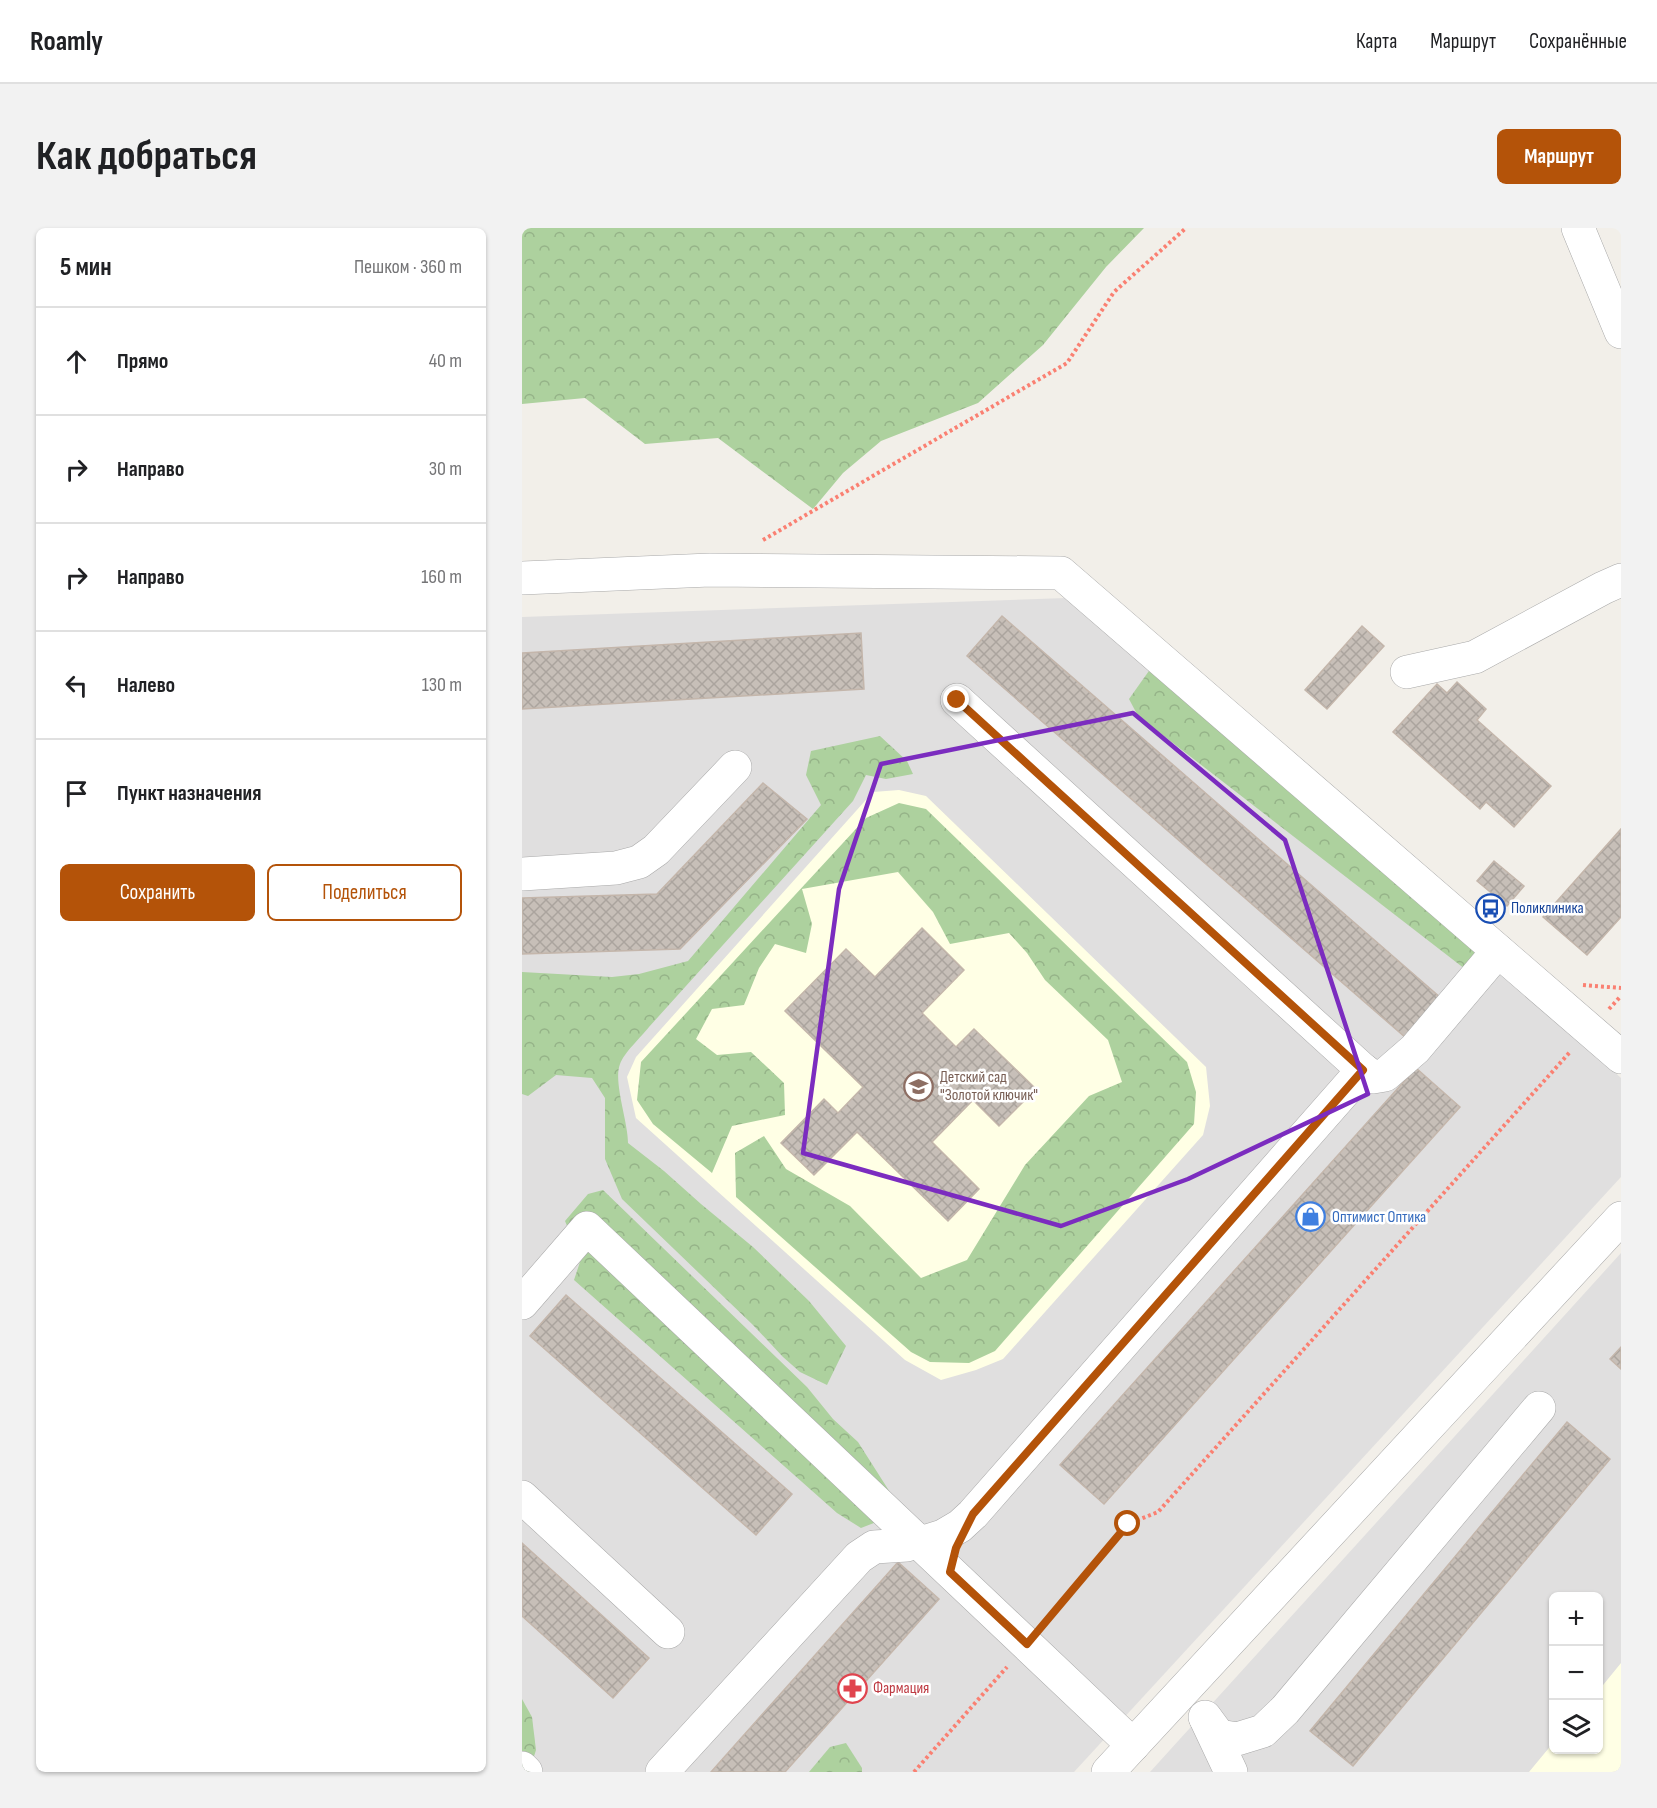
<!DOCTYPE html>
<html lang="ru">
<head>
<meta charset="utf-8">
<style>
  :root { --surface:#fff; --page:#f2f2f2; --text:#202124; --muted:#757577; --line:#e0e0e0; --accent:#b45309 }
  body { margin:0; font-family:"Sofia Sans Condensed",sans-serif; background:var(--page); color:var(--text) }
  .controls { position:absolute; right:18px; bottom:18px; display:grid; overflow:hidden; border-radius:9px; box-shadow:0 2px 4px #0004 }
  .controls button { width:54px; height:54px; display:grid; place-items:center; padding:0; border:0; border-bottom:2px solid var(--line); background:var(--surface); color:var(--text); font:30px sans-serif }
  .stop { position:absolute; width:18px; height:18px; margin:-14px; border:4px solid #b45309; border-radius:50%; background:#fff }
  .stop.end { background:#b45309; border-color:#fff; box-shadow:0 2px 6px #0008 }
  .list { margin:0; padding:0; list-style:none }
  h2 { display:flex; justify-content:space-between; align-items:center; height:78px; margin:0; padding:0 24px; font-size:26px }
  h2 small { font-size:20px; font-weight:400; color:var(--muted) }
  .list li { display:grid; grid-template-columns:39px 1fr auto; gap:18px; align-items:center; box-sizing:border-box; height:108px; padding:0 24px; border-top:2px solid var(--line) }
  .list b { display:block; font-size:22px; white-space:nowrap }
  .list em { font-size:20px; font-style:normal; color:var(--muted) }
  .actions { display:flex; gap:12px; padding:18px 24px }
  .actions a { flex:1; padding:14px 0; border:2px solid var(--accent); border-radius:9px; text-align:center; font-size:21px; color:var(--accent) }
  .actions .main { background:var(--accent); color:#fff }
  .icon { flex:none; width:33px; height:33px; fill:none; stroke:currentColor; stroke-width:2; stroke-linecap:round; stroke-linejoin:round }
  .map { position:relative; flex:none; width:1099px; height:1544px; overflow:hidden; border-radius:9px }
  header { display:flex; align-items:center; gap:36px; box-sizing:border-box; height:84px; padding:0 30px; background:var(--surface); border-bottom:2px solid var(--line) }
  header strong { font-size:28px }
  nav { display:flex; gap:33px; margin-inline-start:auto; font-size:21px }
  .intro { display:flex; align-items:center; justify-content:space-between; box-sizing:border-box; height:144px; padding:0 36px }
  h1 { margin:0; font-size:42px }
  .button { padding:15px 27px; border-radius:9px; background:var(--accent); color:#fff; font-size:21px; font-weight:700 }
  main { display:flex; gap:36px; padding:0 36px }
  aside { flex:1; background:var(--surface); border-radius:9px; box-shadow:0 2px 4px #0004 }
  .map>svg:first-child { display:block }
</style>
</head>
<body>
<header>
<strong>Roamly</strong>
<nav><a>Карта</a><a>Маршрут</a><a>Сохранённые</a></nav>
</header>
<div class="intro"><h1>Как добраться</h1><a class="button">Маршрут</a></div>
<main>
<aside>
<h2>5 мин<small>Пешком · 360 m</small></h2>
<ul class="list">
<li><svg class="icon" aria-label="ahead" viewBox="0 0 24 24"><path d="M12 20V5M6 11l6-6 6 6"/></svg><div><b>Прямо</b></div><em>40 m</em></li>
<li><svg class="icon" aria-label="right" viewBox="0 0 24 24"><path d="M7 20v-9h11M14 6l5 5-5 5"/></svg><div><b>Направо</b></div><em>30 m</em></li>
<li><svg class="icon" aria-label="right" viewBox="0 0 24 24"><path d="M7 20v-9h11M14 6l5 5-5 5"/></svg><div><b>Направо</b></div><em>160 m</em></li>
<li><svg class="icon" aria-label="left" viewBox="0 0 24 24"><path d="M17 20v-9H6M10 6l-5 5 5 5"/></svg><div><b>Налево</b></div><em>130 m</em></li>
<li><svg class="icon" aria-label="arrive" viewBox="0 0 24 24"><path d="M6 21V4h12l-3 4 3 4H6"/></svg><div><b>Пункт назначения</b></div></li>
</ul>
<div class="actions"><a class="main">Сохранить</a><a>Поделиться</a></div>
</aside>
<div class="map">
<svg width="1099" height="1544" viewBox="0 0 1099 1544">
  <defs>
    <pattern id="forest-crowns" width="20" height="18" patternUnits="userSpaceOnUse" patternTransform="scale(1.5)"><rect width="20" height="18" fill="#add19e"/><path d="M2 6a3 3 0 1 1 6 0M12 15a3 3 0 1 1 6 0" fill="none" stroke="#95b388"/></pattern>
    <pattern id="building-cross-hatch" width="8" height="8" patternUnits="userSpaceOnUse" patternTransform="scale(1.5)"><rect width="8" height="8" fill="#c7bfb8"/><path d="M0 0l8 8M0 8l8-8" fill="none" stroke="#aba49e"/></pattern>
  </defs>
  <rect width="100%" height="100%" fill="#f2efe9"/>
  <g fill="#e0dfdf" fill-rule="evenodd">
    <polygon points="544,370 1072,825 1099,850 1099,949 552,1544 0,1544 0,389"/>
    <path d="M1099,1025v519h-471zM1032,1368h44v154h-44z"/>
  </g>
  <g fill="#ffffe5">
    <polygon points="377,562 404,568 684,839 688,878 681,907 481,1131 454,1142 419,1152 383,1132 114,890 105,849 114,829 351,564"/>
    <polygon points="1099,1435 1099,1544 1007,1544 1031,1515 1032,1522 1076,1522 1077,1462"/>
  </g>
  <g fill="url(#forest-crowns)">
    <polygon points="0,0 622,0 584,39 521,117 456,175 359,213 321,245 291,281 196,210 123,216 63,170 0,176"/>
    <polygon points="629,440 956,725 943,741 616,488 607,471"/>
    <path d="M358,508l27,25 6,13 -27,5 -20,-4 -13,26 -204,226c-8,10 -25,26 -29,37 -7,18 8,57 8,79l36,28 37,33 52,43 56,54 37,45 -19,39 -27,-13 -17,-15 -30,-32 -131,-126 -17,-40v-61l-13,-20 -36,-3 -28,21 -6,-2v-122l90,5 27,-3 49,-13 133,-156 -15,-30 5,-24z"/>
    <polygon points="377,575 404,581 665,834 674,864 672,896 473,1123 447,1135 408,1134 389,1124 214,969 213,925 242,908 264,941 328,978 399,1050 445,1032 503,937 567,868 600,854 586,812 523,752 505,725 487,705 428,716 411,684 376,644 280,661 290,696 284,725 253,716 237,740 222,777 190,781 174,811 195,827 229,824 262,855 263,887 210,898 190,945 131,896 115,872 119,834 344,590"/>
    <polygon points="81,962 285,1159 311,1191 336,1214 371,1269 357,1293 339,1300 315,1285 52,1052 59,1031 43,993 66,966"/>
    <polygon points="0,1471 10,1489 14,1522 7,1544 0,1544"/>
    <polygon points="324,1515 340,1540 340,1544 287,1544 308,1519"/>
  </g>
  <g fill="url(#building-cross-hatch)" stroke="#c4b6ab" stroke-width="1.5">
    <polygon points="480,388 919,770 884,810 445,428"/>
    <polygon points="840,398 862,418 805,481 783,462"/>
    <polygon points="339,405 342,461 0,481 0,425"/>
    <polygon points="935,454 964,481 955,492 1029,558 992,599 964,574 958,581 871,504 915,456 925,465"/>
    <polygon points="241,555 285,591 158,721 0,726 0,670 135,666"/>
    <polygon points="1099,601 1099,689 1065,727 1021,689"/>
    <polygon points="972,633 1002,658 985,678 955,653"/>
    <polygon points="400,700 442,742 400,785 434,819 452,801 514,861 477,898 451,872 410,914 457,961 426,993 335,904 292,947 259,915 302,871 316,885 341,859 263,783 324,721 353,749"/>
    <polygon points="894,840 938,879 582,1276 538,1237"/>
    <polygon points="44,1067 270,1266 234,1307 8,1108"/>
    <polygon points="1099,1119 1099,1141 1088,1131"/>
    <polygon points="1045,1194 1088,1231 831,1538 788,1503"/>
    <polygon points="0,1315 127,1430 91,1470 0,1388"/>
    <polygon points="376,1334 417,1371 263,1544 189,1544"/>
  </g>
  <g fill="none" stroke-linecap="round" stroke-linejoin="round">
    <defs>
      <g id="minor">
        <polyline points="1056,0 1099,104"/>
        <polyline points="0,350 188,342 539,345 1099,829"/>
        <polyline points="885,444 953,429 1081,360 1099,352"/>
        <polyline points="0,646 94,640 117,634 134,622 213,539"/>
        <polyline points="841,842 851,849 863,847 893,821 976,723"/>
        <polyline points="0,1075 65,1000 611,1517"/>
        <polyline points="0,1269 146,1404"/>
        <polyline points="683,1489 697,1508 715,1511 741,1503 763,1482 1017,1180"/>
        <polyline points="684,1491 709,1544"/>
        <polyline points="0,1540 4,1544"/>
        <polyline points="140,1544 337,1329 352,1319 385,1317 395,1313 405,1313 421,1308 438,1298 451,1286 841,842 435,472"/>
        <polyline points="586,1544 1099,990"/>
      </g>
    </defs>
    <use href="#minor" stroke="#a9a9a9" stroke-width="34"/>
    <g stroke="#fa8072" stroke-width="4" stroke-dasharray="3 3" stroke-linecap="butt">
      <polyline points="241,312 545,135 592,64 664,0"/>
      <polyline points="1061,757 1099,760"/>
      <polyline points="1087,781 1099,768"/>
      <polyline points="523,1394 606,1296 636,1284 1048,824"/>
      <polyline points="392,1544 485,1439"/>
    </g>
    <use href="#minor" stroke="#fff" stroke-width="33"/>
  </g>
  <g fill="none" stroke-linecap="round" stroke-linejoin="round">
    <polyline stroke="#b45309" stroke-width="8" points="435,472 841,842 451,1286 434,1320 428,1344 505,1416 606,1296"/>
  </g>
  <path fill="none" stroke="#7b2cbf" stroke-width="4.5" stroke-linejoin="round" d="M611,485l152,127 83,254 -180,85 -127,47 -258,-73 36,-264 42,-125z"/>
  <defs>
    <symbol id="bus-ring" viewBox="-11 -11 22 22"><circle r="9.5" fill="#fff" stroke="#1a4fb4" stroke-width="1.5"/><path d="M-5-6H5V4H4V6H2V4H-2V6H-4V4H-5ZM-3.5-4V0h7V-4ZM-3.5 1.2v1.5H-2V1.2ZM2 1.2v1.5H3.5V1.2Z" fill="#1a4fb4"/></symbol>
    <symbol id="school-ring" viewBox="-11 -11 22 22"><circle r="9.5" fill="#fff" stroke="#8d6e63" stroke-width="1.5"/><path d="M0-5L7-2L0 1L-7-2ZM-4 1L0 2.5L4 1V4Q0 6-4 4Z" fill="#8d6e63"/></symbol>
    <symbol id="shop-ring" viewBox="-11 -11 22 22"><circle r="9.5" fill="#fff" stroke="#3f7fe0" stroke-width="1.5"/><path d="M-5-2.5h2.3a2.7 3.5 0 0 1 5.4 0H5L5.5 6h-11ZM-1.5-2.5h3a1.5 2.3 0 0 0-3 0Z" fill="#3f7fe0"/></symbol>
    <symbol id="pharmacy-ring" viewBox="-11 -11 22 22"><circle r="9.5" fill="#fff" stroke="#e0444e" stroke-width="1.5"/><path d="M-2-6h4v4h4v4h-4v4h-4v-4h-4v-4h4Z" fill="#e0444e"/></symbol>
  </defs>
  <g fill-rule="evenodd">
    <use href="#bus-ring" x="952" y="664" width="33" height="33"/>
    <use href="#school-ring" x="380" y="842" width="33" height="33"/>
    <use href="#shop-ring" x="772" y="972" width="33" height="33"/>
    <use href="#pharmacy-ring" x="314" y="1444" width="33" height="33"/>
  </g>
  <g text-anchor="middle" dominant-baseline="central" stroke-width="5" stroke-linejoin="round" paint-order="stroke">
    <g font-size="16" fill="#164399" stroke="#fff" text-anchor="start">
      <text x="989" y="680">Поликлиника</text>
    </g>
    <g font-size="16" fill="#785e54" stroke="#fff" text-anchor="start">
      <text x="418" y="849">Детский сад<tspan x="418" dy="18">"Золотой ключик"</tspan></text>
    </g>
    <g font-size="16" fill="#366cbe" stroke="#fff" text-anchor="start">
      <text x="810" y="989">Оптимист Оптика</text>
    </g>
    <g font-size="16" fill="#be3a42" stroke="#fff" text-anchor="start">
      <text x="351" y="1460">Фармация</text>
    </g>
  </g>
</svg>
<div class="controls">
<button>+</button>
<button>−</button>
<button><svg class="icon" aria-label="layers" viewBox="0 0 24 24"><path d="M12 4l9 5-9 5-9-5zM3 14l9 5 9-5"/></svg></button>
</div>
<div class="stop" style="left:606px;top:1296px"></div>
<div class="stop end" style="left:435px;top:472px"></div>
</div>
</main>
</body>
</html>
